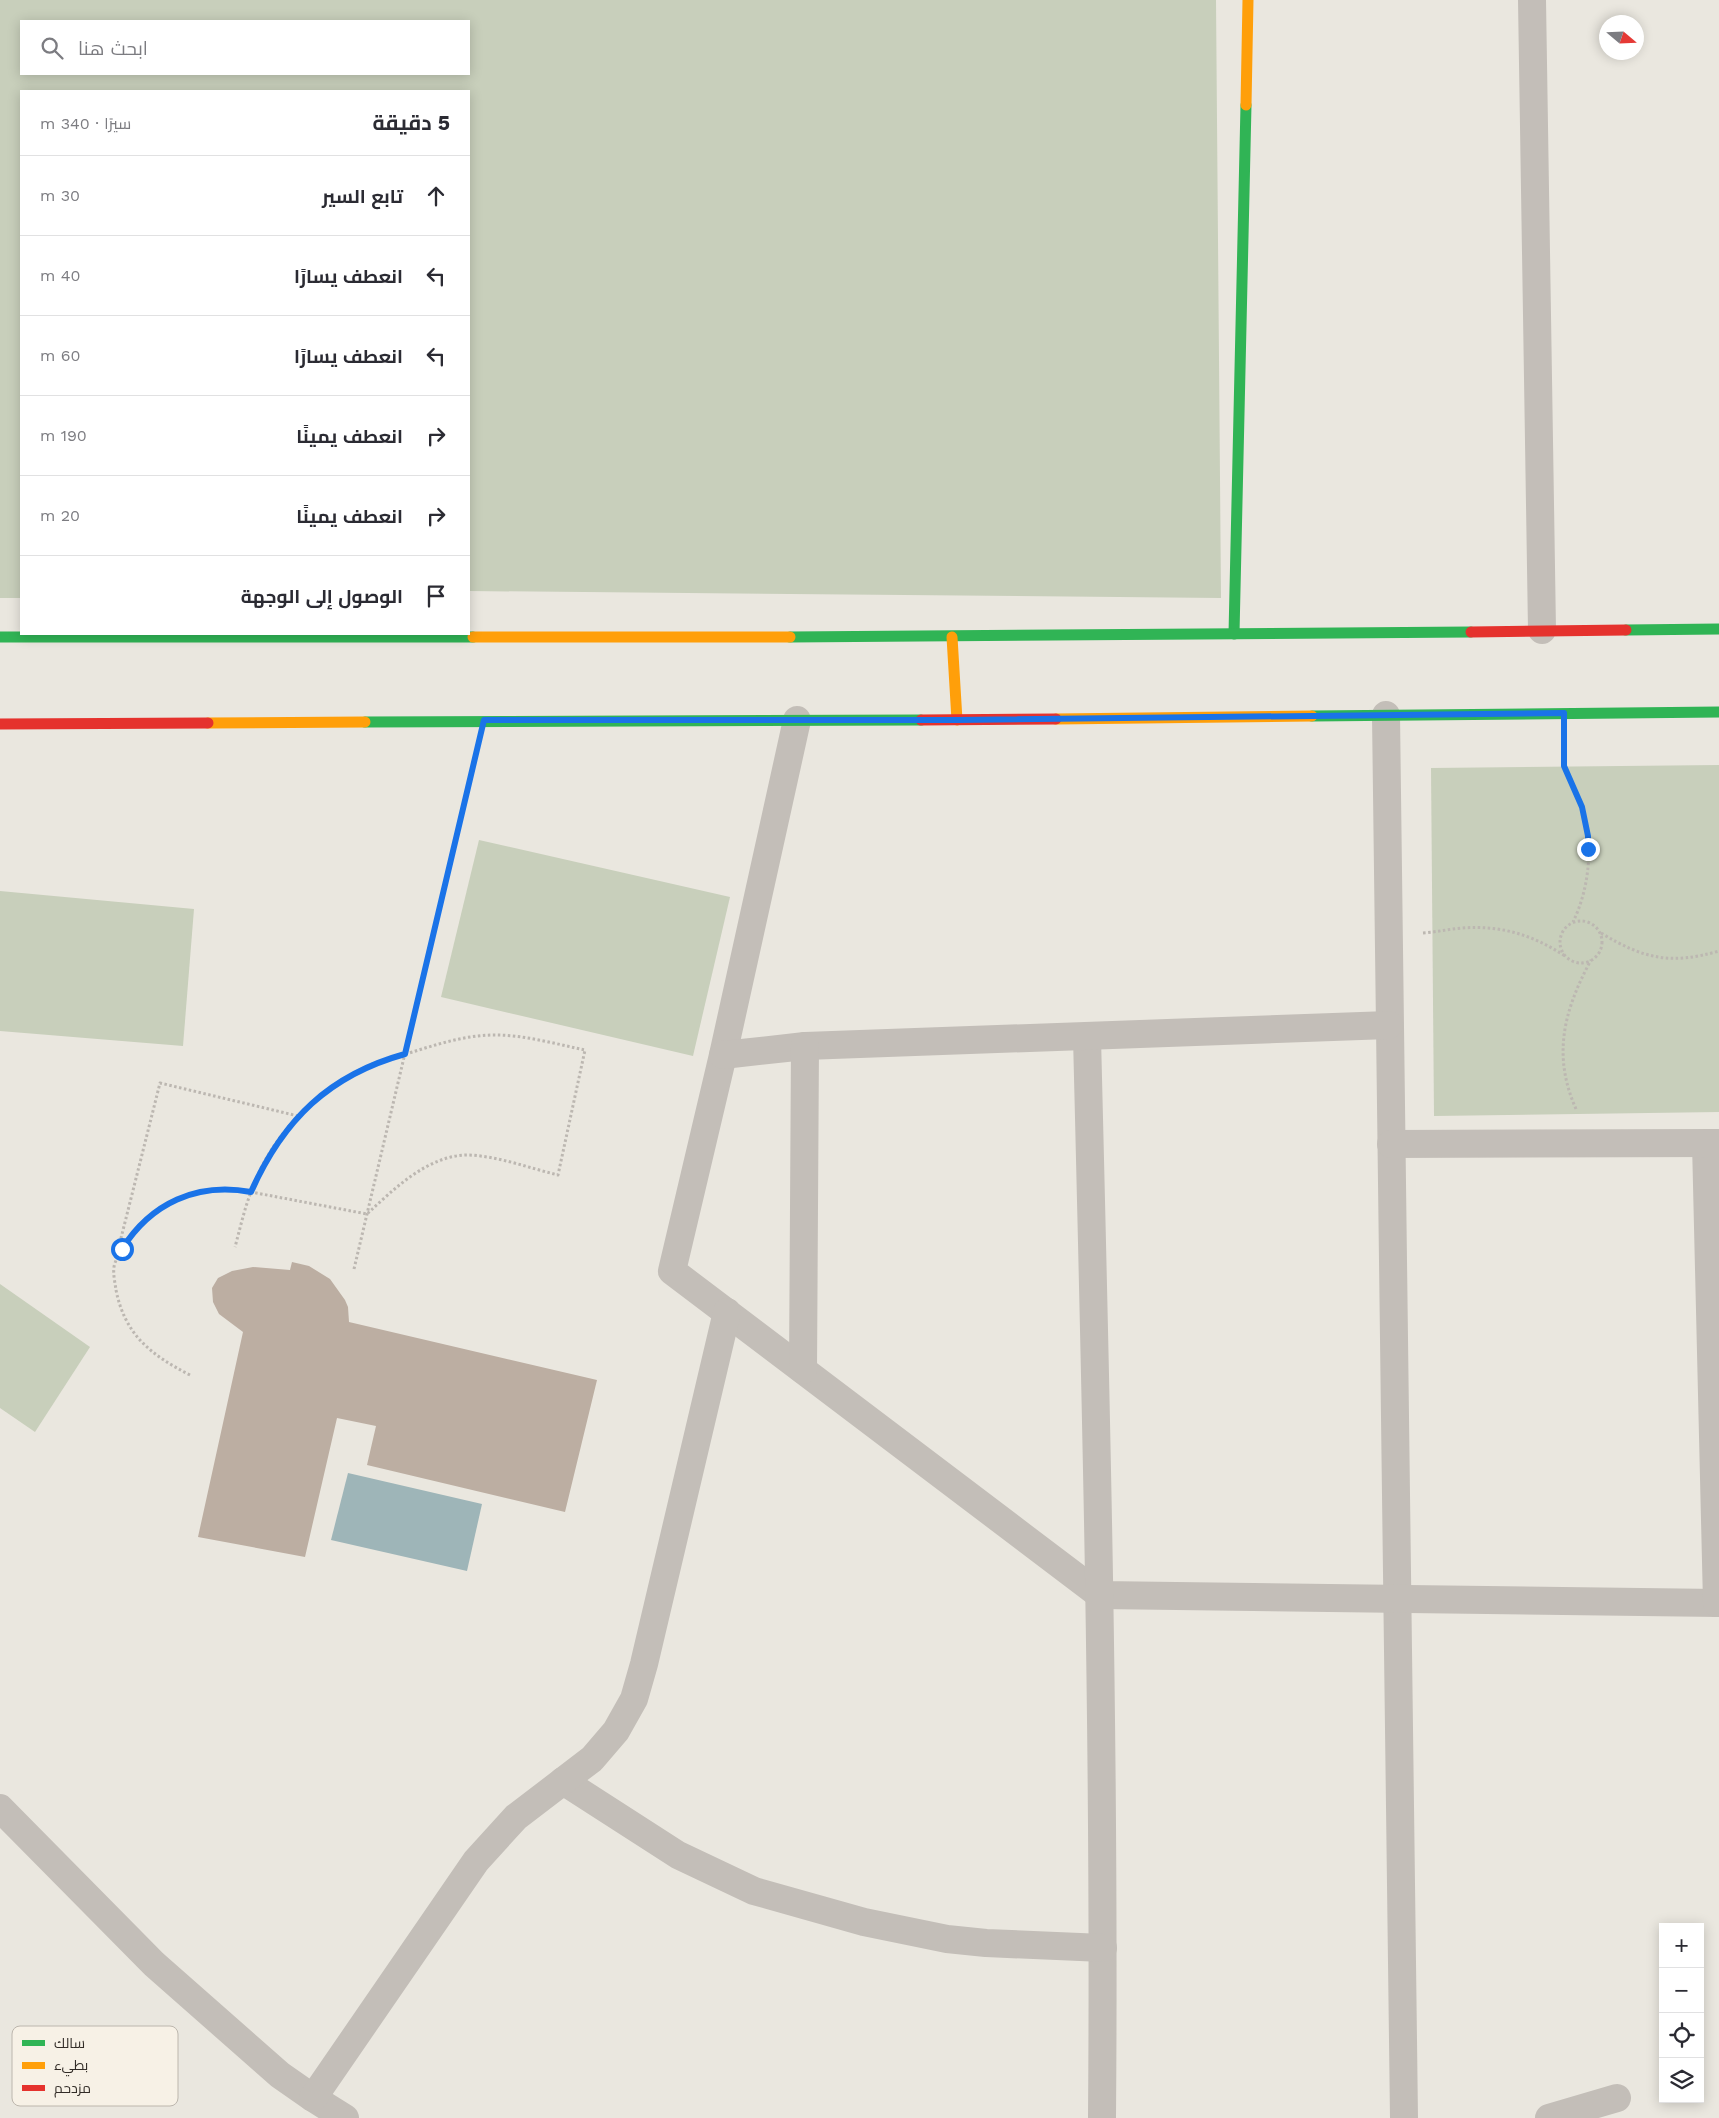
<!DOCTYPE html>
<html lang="ar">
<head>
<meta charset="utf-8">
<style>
  :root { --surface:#fff; --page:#f2f2f3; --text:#2b2b33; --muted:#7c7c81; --line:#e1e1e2 }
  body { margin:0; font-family:"Work Sans",Cairo,sans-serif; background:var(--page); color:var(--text); direction:rtl }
  .controls { position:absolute; right:15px; bottom:15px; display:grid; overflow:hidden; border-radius:0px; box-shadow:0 2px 12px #0003 }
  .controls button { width:45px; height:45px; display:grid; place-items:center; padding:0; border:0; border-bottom:1px solid var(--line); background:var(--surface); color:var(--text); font:25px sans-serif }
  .compass { position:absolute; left:1599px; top:15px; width:45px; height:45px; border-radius:50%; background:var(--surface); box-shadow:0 2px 12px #0003; rotate:109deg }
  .stop { position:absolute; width:15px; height:15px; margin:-11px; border:4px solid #1a73e8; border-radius:50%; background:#fff }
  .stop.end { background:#1a73e8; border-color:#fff; box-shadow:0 1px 5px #0008 }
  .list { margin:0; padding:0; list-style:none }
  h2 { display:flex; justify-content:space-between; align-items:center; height:65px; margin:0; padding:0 20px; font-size:21px }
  h2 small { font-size:16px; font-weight:400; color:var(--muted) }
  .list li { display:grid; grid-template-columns:32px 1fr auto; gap:15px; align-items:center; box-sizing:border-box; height:80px; padding:0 20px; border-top:1px solid var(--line) }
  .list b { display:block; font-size:19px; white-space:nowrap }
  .list em { font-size:16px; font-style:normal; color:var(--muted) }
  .icon { flex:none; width:28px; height:28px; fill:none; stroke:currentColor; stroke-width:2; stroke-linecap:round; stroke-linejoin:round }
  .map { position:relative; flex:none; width:1719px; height:2118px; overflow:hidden; direction:ltr }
  .search { position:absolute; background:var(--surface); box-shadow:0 2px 12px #0003; left:20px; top:20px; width:450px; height:55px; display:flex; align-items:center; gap:12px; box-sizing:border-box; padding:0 18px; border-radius:0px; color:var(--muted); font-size:19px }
  .panel { position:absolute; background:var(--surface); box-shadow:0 2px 12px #0003; left:20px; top:90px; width:450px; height:545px; border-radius:0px; direction:rtl }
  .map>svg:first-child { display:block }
</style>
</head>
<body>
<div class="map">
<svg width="1719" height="2118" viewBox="0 0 1719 2118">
  <rect width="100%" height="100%" fill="#eae7df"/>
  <g fill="#c8cfbb" fill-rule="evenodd">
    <path d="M0,0h1216l5,598 -752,-7v-500h-448v507h-21zM21,21h448v53h-448z"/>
    <polygon points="1719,765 1719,1112 1434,1116 1431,768"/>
    <polygon points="479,840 730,897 693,1056 441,997"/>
    <polygon points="0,891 194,909 183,1046 0,1031"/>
    <polygon points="0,1284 90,1347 35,1432 0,1408"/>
  </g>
  <polygon fill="#9eb5b8" points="348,1473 482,1504 467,1571 331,1540"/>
  <polygon fill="#bcaea2" points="292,1262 309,1266 330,1279 345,1300 348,1307 349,1322 597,1380 565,1512 367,1465 376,1426 337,1418 305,1557 198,1537 243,1332 219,1314 213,1302 212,1288 218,1278 232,1271 253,1267 290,1270"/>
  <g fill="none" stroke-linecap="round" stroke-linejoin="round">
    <g stroke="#bcb7b1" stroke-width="3" stroke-dasharray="2.5 2.5" stroke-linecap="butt">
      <path d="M1564,747c0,6 -1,13 0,19 3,13 12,26 17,39 13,37 9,82 -8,117"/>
      <circle cx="1581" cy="942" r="21"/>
      <path d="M1423,933c14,-1 26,-4 39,-5 39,-3 71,7 103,28"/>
      <path d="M1601,933c43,26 70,32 118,18"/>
      <path d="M1576,1109c-24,-54 -12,-99 15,-149"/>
      <polyline points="116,1258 160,1083 298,1116"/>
      <polyline points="354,1269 475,757"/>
      <path d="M190,1375c-39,-20 -65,-40 -74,-85 -1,-8 -4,-19 -1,-27 2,-6 7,-14 11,-19 26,-43 76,-61 125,-52l116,22c27,-25 61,-59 101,-59 30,1 61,13 90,20l27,-125c-29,-6 -60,-15 -90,-15 -31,0 -60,10 -89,19 -12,4 -25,6 -36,11 -54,25 -100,71 -119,127 -7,18 -11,37 -16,55"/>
    </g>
    <g stroke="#c3beb8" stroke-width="28">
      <polyline points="1532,0 1542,630"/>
      <polyline points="1386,715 1404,2118"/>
      <polyline points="797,720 723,1055 672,1271 1100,1595 1719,1603"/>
      <path d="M1087,1037c9,360 18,721 15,1081"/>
      <polyline points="723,1055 805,1046 1389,1025"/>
      <polyline points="1706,1143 1717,1603"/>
      <polyline points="1391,1144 1719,1143"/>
      <polyline points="803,1370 805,1046"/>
      <polyline points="563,1781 678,1855 754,1891 864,1922 947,1939 986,1943 1103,1948"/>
      <polyline points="0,1808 154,1964 280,2075 313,2098 345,2118"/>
      <polyline points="313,2098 476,1861 516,1817 592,1759 616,1731 634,1699 644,1664 727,1312"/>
      <polyline points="1549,2118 1617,2098"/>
    </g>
    <g stroke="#30b455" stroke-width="11">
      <polyline points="1626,630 1719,629"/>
      <polyline points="1234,634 1246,105"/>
      <polyline points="0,637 473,637"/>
      <polyline points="790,637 1471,632"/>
      <polyline points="1312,716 1719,712"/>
      <polyline points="365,722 921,720"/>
    </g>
    <g stroke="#ff9f0a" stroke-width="11">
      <polyline points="1246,105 1248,0"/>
      <polyline points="473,637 790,637"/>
      <polyline points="952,637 957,720"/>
      <polyline points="1056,719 1312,716"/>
      <polyline points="208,723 365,722"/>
    </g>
    <g stroke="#e5322d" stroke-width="11">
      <polyline points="1471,632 1626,630"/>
      <polyline points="921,720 1056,719"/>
      <polyline points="0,724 208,723"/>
    </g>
  </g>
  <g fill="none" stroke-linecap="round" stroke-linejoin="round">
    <path stroke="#1a73e8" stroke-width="6" d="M122,1249c29,-46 75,-67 129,-57 32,-72 78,-117 154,-138l79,-334h473l607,-7v53l18,41 6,29v13"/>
  </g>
  <rect x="12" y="2026" width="166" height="80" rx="8" fill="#f7f1e6" stroke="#bcb6ad" stroke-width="1"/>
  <rect x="22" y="2040" width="23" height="6" fill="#30b455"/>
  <rect x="22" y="2062" width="23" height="7" fill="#ff9f0a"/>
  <rect x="22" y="2085" width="23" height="6" fill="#e5322d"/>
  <g font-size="14" fill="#322c27">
    <text x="54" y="2048">سالك</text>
    <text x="54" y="2070">بطيء</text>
    <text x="54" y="2093">مزدحم</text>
  </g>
</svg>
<div class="controls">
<button>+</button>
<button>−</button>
<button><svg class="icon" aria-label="locate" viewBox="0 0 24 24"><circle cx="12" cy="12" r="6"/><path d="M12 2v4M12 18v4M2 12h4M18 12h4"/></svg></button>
<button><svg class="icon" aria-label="layers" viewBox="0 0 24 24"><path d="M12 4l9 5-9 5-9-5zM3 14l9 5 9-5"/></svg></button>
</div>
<svg class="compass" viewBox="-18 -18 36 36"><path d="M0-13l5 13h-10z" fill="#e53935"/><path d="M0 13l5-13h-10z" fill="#7c7c81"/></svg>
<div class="stop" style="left:122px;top:1249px"></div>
<div class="stop end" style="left:1588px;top:849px"></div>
<div class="search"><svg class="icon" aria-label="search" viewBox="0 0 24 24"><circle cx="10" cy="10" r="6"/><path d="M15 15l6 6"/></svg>ابحث هنا</div>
<section class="panel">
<h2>5 دقيقة<small>سيرًا · 340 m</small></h2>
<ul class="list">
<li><svg class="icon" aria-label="ahead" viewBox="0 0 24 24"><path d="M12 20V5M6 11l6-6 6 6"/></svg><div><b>تابع السير</b></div><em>30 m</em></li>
<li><svg class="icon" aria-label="left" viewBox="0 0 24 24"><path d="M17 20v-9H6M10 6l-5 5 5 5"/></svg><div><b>انعطف يسارًا</b></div><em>40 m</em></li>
<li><svg class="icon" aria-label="left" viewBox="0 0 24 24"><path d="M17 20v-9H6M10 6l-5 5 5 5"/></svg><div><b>انعطف يسارًا</b></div><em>60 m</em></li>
<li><svg class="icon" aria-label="right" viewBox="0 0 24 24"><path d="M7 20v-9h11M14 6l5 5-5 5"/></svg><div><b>انعطف يمينًا</b></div><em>190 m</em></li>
<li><svg class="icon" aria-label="right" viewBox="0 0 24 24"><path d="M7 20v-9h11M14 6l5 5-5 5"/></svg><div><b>انعطف يمينًا</b></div><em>20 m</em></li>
<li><svg class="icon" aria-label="arrive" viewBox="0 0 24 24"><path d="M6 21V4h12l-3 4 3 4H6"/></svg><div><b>الوصول إلى الوجهة</b></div></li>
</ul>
</section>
</div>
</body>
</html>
